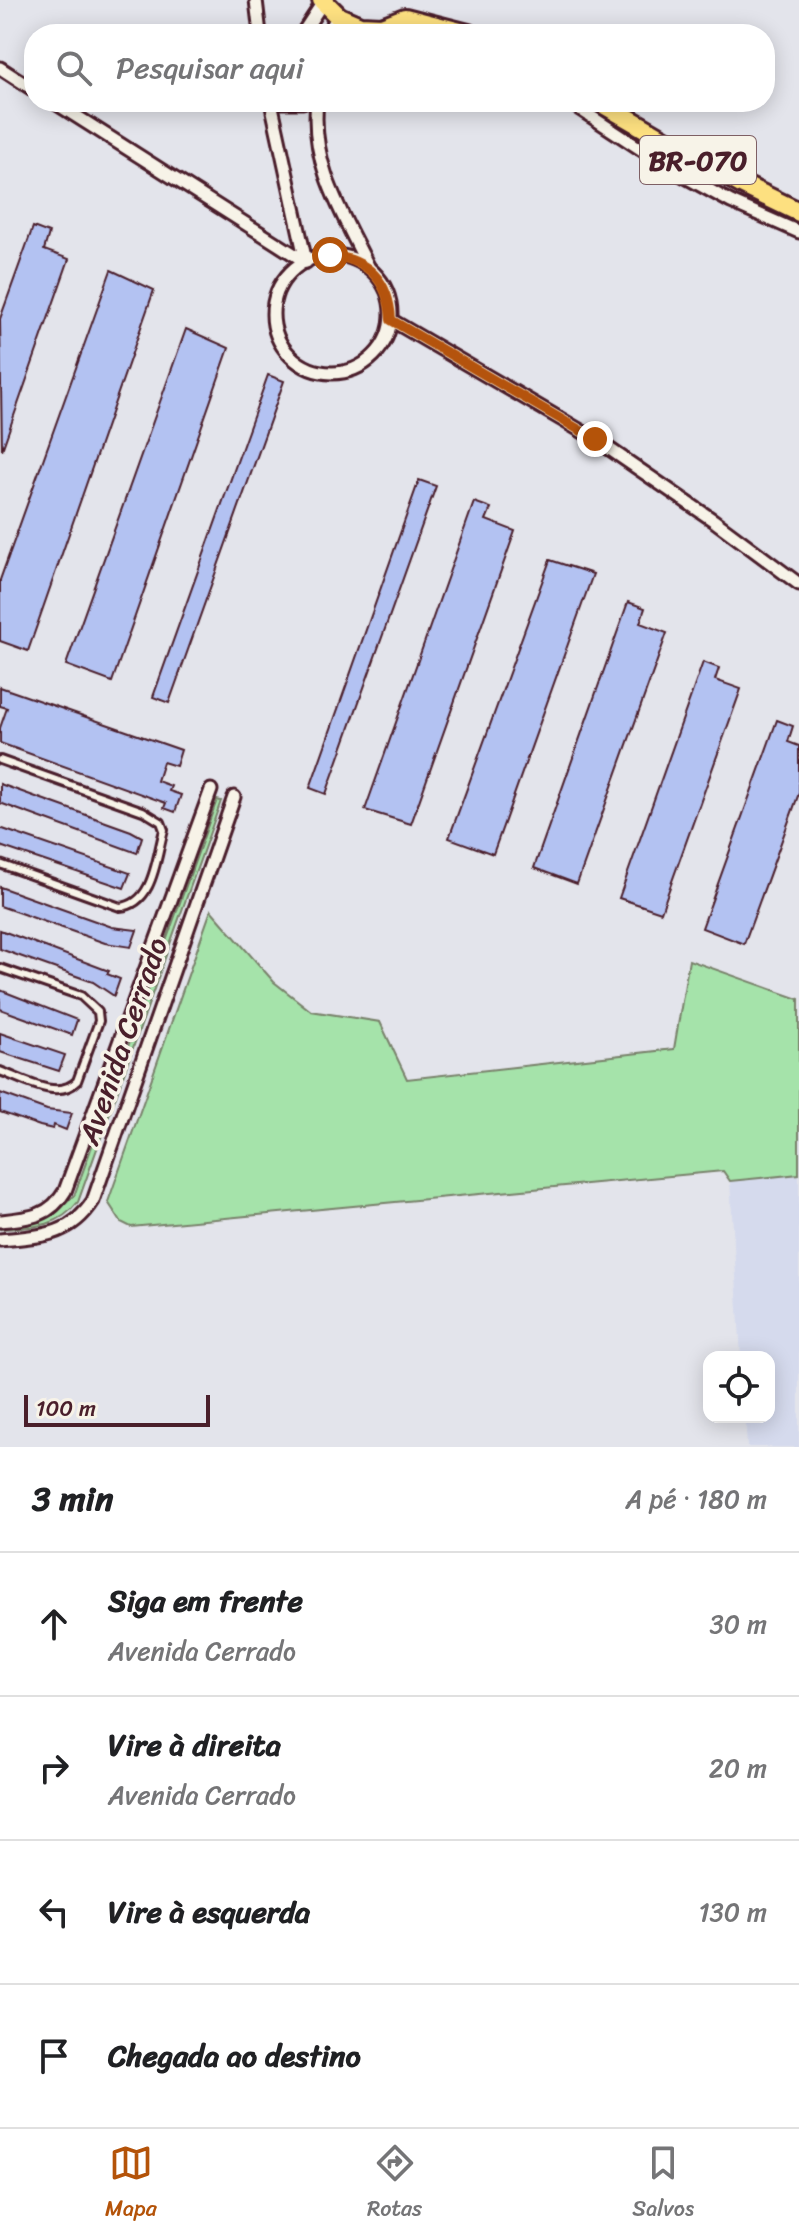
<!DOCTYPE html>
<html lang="pt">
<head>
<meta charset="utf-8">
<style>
  :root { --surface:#fff; --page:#f2f2f2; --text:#202124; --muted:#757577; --line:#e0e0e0; --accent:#b45309 }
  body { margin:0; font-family:Sriracha,sans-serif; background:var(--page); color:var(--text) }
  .controls { position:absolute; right:24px; bottom:24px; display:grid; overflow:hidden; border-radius:16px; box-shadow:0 4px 20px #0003 }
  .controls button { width:72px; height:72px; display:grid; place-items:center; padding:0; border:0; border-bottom:2px solid var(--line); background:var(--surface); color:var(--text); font:40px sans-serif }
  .scale { position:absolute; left:24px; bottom:20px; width:186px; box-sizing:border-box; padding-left:8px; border:4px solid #4a1f2b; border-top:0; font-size:22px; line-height:28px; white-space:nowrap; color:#4a1f2b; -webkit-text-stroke:6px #f7f3e8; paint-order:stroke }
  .stop { position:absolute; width:24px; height:24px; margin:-18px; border:6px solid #b45309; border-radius:50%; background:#fff }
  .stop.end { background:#b45309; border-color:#fff; box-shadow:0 2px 8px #0008 }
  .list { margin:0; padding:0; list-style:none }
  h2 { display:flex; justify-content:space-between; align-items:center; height:104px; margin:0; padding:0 32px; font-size:34px }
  h2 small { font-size:26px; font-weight:400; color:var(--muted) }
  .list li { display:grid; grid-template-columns:52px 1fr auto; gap:24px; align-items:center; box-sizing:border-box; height:144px; padding:0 32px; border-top:2px solid var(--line) }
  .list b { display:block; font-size:30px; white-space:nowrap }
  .list p { margin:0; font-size:26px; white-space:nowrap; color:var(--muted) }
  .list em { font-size:26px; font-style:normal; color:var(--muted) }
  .icon { flex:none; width:44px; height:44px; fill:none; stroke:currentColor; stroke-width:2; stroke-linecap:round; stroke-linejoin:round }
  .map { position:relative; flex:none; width:799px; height:1447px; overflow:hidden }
  .search { position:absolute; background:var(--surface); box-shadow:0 4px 20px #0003; left:24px; right:24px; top:24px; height:88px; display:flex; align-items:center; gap:20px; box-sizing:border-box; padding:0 28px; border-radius:32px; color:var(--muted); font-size:30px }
  .sheet { height:680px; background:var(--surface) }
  nav { display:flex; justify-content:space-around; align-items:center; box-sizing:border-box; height:112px; border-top:2px solid var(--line); background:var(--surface); font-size:22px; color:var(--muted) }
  nav a { display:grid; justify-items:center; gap:4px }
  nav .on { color:var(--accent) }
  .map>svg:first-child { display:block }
</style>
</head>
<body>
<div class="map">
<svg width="799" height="1447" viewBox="0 0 799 1447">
  <rect width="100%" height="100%" fill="#e3e4eb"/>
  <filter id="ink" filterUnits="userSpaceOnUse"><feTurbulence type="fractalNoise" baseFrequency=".0125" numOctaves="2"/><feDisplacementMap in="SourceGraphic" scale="16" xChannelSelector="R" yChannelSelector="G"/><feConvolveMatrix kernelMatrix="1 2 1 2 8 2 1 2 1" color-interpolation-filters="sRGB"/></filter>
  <g filter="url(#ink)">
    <polygon fill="#d5daed" points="799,1174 799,1447 747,1447 745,1417 769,1417 769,1357 741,1357 730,1181"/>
    <g fill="#a5e3aa" stroke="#78816a" stroke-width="2">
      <path d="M217,800l4,1 -143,401c-21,27 -47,25 -78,27v-5l52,-8 22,-20z"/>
      <polygon points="211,910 274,982 311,1011 380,1022 407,1079 674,1049 689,960 799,999 799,1174 730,1181 723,1171 131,1227 121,1222 108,1202"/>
    </g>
    <g fill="#b3c2f2" stroke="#4a1f2b" stroke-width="2">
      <polygon points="33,227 49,233 44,250 69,259 2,450 0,319"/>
      <polygon points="111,270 154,290 28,651 0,641 0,580"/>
      <polygon points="186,329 229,348 112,682 66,665"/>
      <polygon points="268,375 284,381 169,703 153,697"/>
      <polygon points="419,480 436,486 326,794 310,788"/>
      <polygon points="474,502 491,508 486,520 515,531 411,824 365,810"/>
      <polygon points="550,560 593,574 493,854 449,838"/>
      <polygon points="628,602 645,608 640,623 667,633 577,884 534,868"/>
      <polygon points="703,662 719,668 715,680 741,689 661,912 619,898"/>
      <polygon points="0,687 181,750 176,766 163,762 157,781 171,786 169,791 181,795 175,812 164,808 166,803 0,743 0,728 7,708 0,706"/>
      <polygon points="777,720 793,726 788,742 799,746 799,793 744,944 702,928"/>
      <polygon points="0,784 131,831 142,837 137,853 0,803"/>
      <polygon points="0,828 130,873 124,888 0,846"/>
      <polygon points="0,887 112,927 137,930 131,947 105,943 0,906"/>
      <polygon points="0,930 109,971 107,974 120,979 114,996 93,982 0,949"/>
      <polygon points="0,990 77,1020 72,1035 0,1009"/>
      <polygon points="0,1033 65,1055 59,1071 0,1052"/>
      <polygon points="0,1093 47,1110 72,1113 66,1130 54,1125 53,1129 40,1126 0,1112"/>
    </g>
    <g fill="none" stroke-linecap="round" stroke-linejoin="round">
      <defs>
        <g id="service">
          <path d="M0,760l143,51 18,11 3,8c-8,28 -10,74 -44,77l-120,-43"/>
          <path d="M0,968l81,28 17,16 1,9 -22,60c-19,20 -55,-2 -77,-10"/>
        </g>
        <g id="minor">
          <polyline points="256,0 260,34"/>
          <polyline points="302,34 323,2"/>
          <polyline points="325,34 339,17"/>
          <polyline points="0,68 34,90"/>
          <polyline points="54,102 306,262"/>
          <polyline points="271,102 306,262"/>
          <polyline points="282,102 303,102"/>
          <path d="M317,102c-7,61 25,111 51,164"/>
          <polyline points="569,102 671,169 731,202 799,232"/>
          <circle cx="332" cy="314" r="59"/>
          <polyline points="391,320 595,439 713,520 799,584"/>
          <path d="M0,1221c29,-3 50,-4 65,-30l146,-401"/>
          <path d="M0,1240c40,-4 70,-3 93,-39l141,-404"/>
        </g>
        <g id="trunk">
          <polyline points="322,0 339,17 360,26 382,27 405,18 468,34"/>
          <polyline points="600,102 741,184 799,212"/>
        </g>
      </defs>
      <use href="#service" stroke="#4a1f2b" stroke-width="12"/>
      <use href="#minor" stroke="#4a1f2b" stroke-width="17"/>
      <use href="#trunk" stroke="#4a1f2b" stroke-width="24"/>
      <use href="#service" stroke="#f7f3e8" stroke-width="6"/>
      <use href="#minor" stroke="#f7f3e8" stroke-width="11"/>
      <use href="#trunk" stroke="#fde080" stroke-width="18"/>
    </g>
  </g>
  <g fill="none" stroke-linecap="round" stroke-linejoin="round" filter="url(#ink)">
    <path stroke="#b45309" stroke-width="10" d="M330,255c39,5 59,26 61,65l204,119"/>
  </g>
  <g text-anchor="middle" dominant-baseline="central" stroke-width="7" stroke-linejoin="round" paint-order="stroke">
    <rect fill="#f7f3e8" stroke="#7e5f64" stroke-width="2" x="640" y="136" width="116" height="48" rx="6"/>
    <g font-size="28" font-weight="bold" fill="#4a1f2b">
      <text x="698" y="160">BR-070</text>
    </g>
    <g font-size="30" fill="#4a1f2b" stroke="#f7f3e8">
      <text transform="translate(123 1041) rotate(-71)">Avenida Cerrado</text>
    </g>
  </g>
</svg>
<div class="controls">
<button><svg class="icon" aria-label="locate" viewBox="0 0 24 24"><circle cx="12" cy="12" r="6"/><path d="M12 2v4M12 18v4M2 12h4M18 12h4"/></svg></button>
</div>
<div class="scale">100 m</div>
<div class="stop" style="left:330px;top:255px"></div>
<div class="stop end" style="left:595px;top:439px"></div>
<div class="search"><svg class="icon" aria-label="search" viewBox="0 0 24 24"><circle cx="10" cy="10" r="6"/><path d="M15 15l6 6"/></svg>Pesquisar aqui</div>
</div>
<section class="sheet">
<h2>3 min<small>A pé · 180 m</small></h2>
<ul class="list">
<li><svg class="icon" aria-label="ahead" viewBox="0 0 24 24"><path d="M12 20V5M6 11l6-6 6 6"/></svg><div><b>Siga em frente</b><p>Avenida Cerrado</p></div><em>30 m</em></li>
<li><svg class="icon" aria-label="right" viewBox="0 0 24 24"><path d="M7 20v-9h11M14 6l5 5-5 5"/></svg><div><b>Vire à direita</b><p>Avenida Cerrado</p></div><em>20 m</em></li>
<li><svg class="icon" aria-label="left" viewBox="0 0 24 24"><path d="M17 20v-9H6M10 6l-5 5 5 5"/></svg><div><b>Vire à esquerda</b></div><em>130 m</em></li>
<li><svg class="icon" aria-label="arrive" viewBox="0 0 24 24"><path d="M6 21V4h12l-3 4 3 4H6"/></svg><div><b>Chegada ao destino</b></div></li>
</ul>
</section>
<nav>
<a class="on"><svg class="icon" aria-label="map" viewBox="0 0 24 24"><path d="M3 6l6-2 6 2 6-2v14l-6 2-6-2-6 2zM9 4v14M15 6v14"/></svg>Mapa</a>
<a><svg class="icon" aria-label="directions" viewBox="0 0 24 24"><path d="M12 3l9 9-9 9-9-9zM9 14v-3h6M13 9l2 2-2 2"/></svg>Rotas</a>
<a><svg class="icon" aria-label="saved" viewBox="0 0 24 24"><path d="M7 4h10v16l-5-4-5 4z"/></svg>Salvos</a>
</nav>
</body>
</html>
